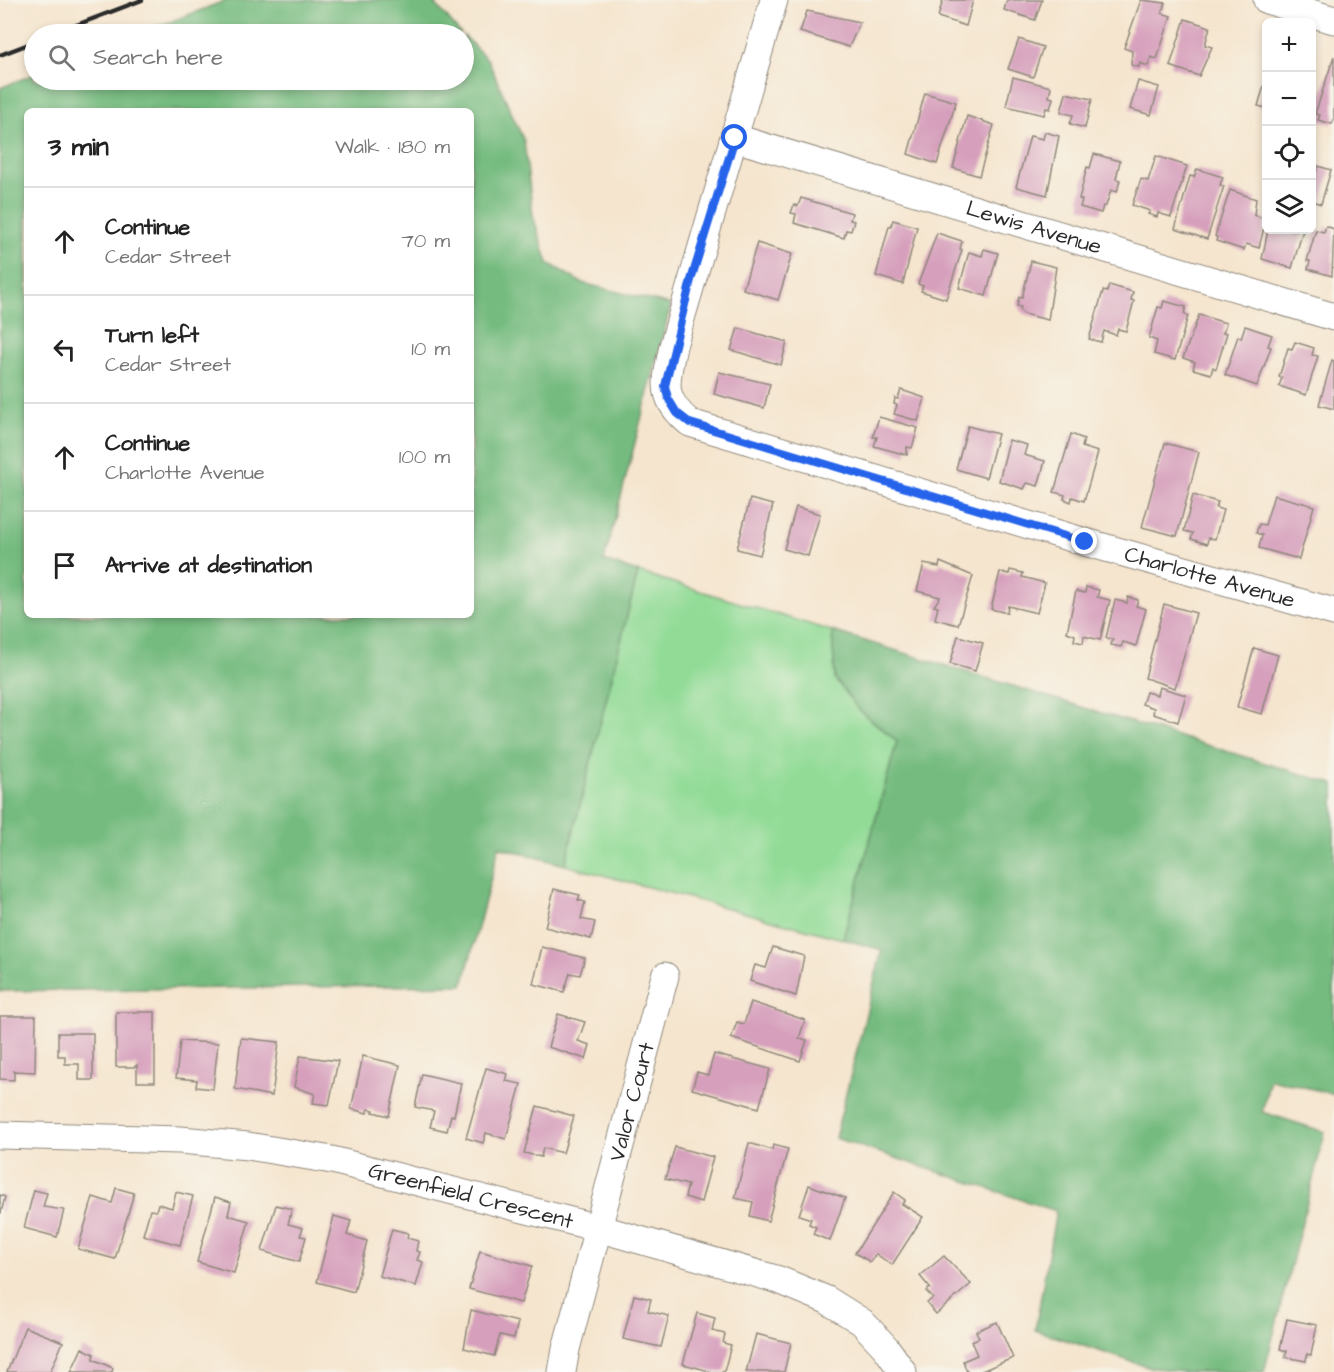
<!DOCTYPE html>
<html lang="en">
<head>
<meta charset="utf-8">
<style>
  :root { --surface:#fff; --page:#f2f2f2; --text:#222; --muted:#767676; --line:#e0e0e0 }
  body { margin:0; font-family:"Architects Daughter",sans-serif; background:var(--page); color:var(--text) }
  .controls { position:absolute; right:18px; top:18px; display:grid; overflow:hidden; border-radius:9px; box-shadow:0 3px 9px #0003 }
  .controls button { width:54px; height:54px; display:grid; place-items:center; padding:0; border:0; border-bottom:2px solid var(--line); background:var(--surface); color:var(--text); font:30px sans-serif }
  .stop { position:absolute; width:18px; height:18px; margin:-14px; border:4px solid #2563eb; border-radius:50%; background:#fff }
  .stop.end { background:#2563eb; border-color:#fff; box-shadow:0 2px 6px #0008 }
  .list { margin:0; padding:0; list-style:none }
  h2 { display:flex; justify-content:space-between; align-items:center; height:78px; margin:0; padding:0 24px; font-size:26px }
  h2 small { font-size:20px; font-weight:400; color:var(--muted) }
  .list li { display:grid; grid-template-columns:39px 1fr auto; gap:18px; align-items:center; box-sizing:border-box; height:108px; padding:0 24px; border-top:2px solid var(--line) }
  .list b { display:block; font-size:22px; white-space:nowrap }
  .list p { margin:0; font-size:20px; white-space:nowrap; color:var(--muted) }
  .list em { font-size:20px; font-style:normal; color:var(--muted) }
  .icon { flex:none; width:33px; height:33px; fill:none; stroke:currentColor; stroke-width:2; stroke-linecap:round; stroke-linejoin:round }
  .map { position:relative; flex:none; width:1334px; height:1372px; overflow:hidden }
  .search { position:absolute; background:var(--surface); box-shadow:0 3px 9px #0003; left:24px; top:24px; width:450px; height:66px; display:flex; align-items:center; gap:15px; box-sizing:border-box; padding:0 21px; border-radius:33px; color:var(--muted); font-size:22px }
  .panel { position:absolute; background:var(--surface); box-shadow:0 3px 9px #0003; left:24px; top:108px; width:450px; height:510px; border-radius:9px }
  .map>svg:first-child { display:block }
</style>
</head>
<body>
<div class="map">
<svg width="1334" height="1372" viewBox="0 0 1334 1372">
  <rect width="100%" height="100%" fill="#f7f3e8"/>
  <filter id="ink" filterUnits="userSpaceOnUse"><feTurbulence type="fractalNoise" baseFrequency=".0167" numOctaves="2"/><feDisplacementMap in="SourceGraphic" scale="12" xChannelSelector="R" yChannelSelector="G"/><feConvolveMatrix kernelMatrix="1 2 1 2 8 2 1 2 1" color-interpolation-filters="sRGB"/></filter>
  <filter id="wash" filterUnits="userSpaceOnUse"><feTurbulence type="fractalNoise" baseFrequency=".008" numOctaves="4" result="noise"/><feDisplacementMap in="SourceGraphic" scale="24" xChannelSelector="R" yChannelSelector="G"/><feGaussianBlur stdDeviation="1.35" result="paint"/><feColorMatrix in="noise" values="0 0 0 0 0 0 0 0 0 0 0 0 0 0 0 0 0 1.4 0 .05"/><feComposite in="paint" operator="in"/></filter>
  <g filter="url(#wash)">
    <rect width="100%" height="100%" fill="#f5e5ce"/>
    <polygon fill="#91db96" stroke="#5e8360" stroke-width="1.5" points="638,572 832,631 835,679 859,710 897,741 843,939 565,865"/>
    <g fill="#74bb7f" stroke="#507355" stroke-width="1.5" fill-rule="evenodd">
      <polygon points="227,0 432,0 461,34 138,34"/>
      <path d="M464,36l24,24 36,81 9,75 15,47 34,20 89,22 -67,256 34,11 -73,293 -66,-18 -36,138 -463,6v-903l34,-14v6h430zM27,111h444v504h-444z"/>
      <polygon points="832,631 1334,784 1334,1094 1270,1079 1262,1112 1325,1132 1264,1372 1183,1372 1148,1367 1035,1330 1056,1211 835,1138 882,950 843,939 897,741 859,710 835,679"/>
    </g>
    <g id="blocks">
      <g fill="#d69fbc">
        <polygon points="943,0 973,0 966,26 938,17"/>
        <polygon points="1007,0 1042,0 1035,20 1004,10"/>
        <polygon points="1141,0 1165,3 1162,13 1171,16 1157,59 1151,57 1148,66 1140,63 1139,67 1131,65 1132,51 1124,48"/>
        <polygon points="807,11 860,22 849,47 800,32"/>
        <polygon points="1185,19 1210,27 1205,45 1212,47 1199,76 1170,66"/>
        <polygon points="1019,39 1043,47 1033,77 1008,69"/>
        <polygon points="1334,56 1334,120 1332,124 1318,120 1320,115 1315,114"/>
        <polygon points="1013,77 1051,87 1049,97 1053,98 1050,109 1046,108 1044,115 1006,106"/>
        <polygon points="1266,79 1266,108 1258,106"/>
        <polygon points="1138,81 1159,87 1151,115 1130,109"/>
        <polygon points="925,93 956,102 937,164 908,154"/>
        <polygon points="1066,93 1092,99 1085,128 1070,124 1073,115 1061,112"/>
        <polygon points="967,116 994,125 979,176 953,168"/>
        <polygon points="1045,132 1059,136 1047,195 1016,187 1030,136 1043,139"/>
        <polygon points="1094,154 1120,161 1116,179 1120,180 1117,192 1111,190 1106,206 1103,206 1101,213 1080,207 1082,200 1079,199 1087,167 1090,168"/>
        <polygon points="1156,156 1187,166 1171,217 1158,213 1157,217 1148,214 1150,211 1132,205 1141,179 1148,181"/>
        <polygon points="1318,166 1331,170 1321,204 1312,201 1312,187"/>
        <polygon points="1197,169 1223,177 1220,185 1224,186 1207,239 1175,229 1190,176 1194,177"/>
        <polygon points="1230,190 1256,199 1254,215 1266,219 1259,248 1246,244 1244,250 1216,241 1217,237 1215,236"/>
        <polygon points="801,198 852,213 850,220 854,221 851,231 846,230 844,238 794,223 796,214 791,213 794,205 798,206"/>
        <polygon points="893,220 917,227 903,284 876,276 889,226 891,226"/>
        <polygon points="1326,226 1334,229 1332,276 1308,269 1310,261 1307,261 1316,230 1324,232"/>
        <polygon points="1268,230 1303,230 1292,268 1262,259"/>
        <polygon points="937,233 962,241 960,249 962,250 946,299 921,291 923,286 918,284"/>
        <polygon points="757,243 792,254 778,300 743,289"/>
        <polygon points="984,249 998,253 986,296 959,288 969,252 982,256"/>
        <polygon points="1031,261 1056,267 1048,320 1024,314 1020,310 1021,307 1017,306 1019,297 1022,298"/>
        <polygon points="1109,285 1133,292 1131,300 1134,301 1126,331 1118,329 1116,335 1104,331 1101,342 1089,339 1103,291 1107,292"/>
        <polygon points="1164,301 1186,307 1184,314 1188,316 1175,360 1154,354 1157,341 1149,338 1158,307 1162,308"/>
        <polygon points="1199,315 1226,323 1223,333 1227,333 1216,369 1213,367 1211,374 1193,369 1195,362 1183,358"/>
        <polygon points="1245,326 1272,335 1268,346 1271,347 1257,386 1225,375 1238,336 1241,338"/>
        <polygon points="738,328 787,342 781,365 731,350"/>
        <polygon points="1295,342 1314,348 1312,355 1318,356 1306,395 1279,386 1282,378 1279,377 1288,348 1292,349"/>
        <polygon points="1332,360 1334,361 1334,409 1319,405"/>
        <polygon points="719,372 770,384 764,408 714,394"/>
        <polygon points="901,390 925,398 918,421 894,414 897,405 894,404 895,398 898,399"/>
        <polygon points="879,417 918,428 912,448 907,447 907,455 874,446 877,437 873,437"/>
        <polygon points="968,426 998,434 986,478 956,469"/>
        <polygon points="1071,434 1084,439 1082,447 1098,452 1084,501 1072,497 1071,502 1064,499 1065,495 1054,492"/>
        <polygon points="1009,440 1027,445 1024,455 1045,461 1038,486 1027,483 1024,489 999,481"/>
        <polygon points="1165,443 1199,452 1177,536 1142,527"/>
        <polygon points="1193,495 1218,502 1216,508 1223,510 1215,539 1208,538 1207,544 1191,539 1193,533 1184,531"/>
        <polygon points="1274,495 1314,506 1299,559 1259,548 1262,535 1256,533 1259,524 1265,525"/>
        <polygon points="750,499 773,505 760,555 737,549"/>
        <polygon points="796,507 820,514 808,556 784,549"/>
        <polygon points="940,562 973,576 958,625 935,619 938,607 934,606 940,597 917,591 924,564 939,567"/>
        <polygon points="1010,570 1023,573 1022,577 1045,583 1037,613 1008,606 1007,613 991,609 1000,572 1009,574"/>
        <polygon points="1086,587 1099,590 1097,597 1110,600 1100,640 1084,636 1083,643 1074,641 1075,635 1067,632 1076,591 1085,593"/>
        <polygon points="1128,597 1138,600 1136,606 1146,609 1136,646 1123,642 1121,647 1111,645 1113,639 1106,638 1115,600 1127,603"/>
        <polygon points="1164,604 1196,613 1175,688 1145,678"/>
        <polygon points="958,636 983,643 975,671 950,664"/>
        <polygon points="1254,648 1278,655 1262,714 1237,707"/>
        <polygon points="1159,687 1186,695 1178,722 1153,714 1154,708 1142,704 1146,692 1157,695"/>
        <polygon points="554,889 580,895 578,900 585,902 581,919 595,922 591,939 545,927"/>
        <polygon points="542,947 585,958 580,975 570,973 564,992 533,984"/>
        <polygon points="773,947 804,956 796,996 750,981 755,965 766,968"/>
        <polygon points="751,1002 805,1020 799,1038 807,1040 800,1061 731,1038 737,1022 744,1024"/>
        <polygon points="116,1012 155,1012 155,1082 137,1082 137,1065 134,1067 116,1067"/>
        <polygon points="558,1014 585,1022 578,1041 590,1045 586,1059 548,1047"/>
        <polygon points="0,1016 36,1016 35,1072 14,1071 14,1080 0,1079"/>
        <polygon points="58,1033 93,1033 93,1080 79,1080 79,1064 65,1064 65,1056 58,1056"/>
        <polygon points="241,1038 279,1042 272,1096 235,1089"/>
        <polygon points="180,1041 218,1043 213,1089 196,1087 197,1080 176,1078"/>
        <polygon points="714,1054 770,1069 759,1108 692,1089 697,1072 708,1075"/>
        <polygon points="300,1056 338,1061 329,1105 313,1103 315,1094 294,1087"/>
        <polygon points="363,1056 400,1065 389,1116 373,1112 374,1110 368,1109 367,1113 351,1109"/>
        <polygon points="486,1068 508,1074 506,1081 521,1084 506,1139 486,1133 483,1143 466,1138"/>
        <polygon points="422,1074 461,1083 454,1116 451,1115 447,1131 430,1127 434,1111 415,1107"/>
        <polygon points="537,1106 574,1116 563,1153 543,1148 541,1157 524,1153"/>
        <polygon points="749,1143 772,1150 773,1145 788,1149 768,1221 750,1216 753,1202 735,1198"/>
        <polygon points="675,1147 713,1157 701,1202 685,1197 688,1185 665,1179"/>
        <polygon points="809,1185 845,1198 830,1241 813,1234 816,1227 809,1224 811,1219 799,1215"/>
        <polygon points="116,1188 134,1193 115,1259 78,1249 93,1197 112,1203"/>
        <polygon points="34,1190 47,1193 43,1207 64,1210 57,1237 24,1228"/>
        <polygon points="176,1192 193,1196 180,1245 143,1235 150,1210 156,1211 158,1204 172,1208"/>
        <polygon points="894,1192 905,1200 902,1204 923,1217 892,1265 876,1254 870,1262 855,1253"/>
        <polygon points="0,1195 5,1197 1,1213 0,1213"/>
        <polygon points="215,1197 231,1202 228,1215 249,1221 234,1273 197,1262"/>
        <polygon points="276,1205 292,1209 288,1224 303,1228 300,1236 306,1237 299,1262 262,1251"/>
        <polygon points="334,1216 351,1221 347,1235 367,1241 354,1292 317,1282"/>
        <polygon points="392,1229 408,1233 407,1238 418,1241 416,1251 420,1252 417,1260 423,1262 416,1286 379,1276"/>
        <polygon points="480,1251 532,1266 521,1303 469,1289"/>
        <polygon points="944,1256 971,1284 936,1314 927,1303 933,1298 926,1291 930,1288 920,1276"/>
        <polygon points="634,1295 651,1299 648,1311 669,1316 661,1347 623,1339"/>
        <polygon points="471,1310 518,1322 514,1338 500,1335 494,1356 464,1348"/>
        <polygon points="697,1313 715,1318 712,1331 725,1334 723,1343 731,1345 724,1372 713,1372 683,1364"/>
        <polygon points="1287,1319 1317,1325 1311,1355 1307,1354 1306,1361 1285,1357 1287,1351 1280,1349"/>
        <polygon points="997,1322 1013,1358 979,1372 967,1372 963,1361 977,1355 971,1341 979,1338 976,1331"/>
        <polygon points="25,1327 63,1342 50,1372 7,1372"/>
        <polygon points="756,1334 791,1343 784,1372 746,1372"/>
        <polygon points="82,1348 94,1354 93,1359 113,1368 112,1372 71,1372"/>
      </g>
    </g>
  </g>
  <g filter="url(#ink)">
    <use href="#blocks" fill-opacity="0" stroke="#90887c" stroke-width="1.5"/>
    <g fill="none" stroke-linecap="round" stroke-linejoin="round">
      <defs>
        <g id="minor">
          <path id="s1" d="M774,0l-101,346c-7,35 -14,52 17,77l395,119 249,70"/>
          <polyline points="1267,0 1334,20"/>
          <path id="s2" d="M735,138l599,179"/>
          <path id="s3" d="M0,1135l180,5 68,6 84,14 266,68 181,52 48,20 35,22 24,26 17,24"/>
          <path id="s4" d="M562,1372l4,-23 99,-373"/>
        </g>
      </defs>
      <use href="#minor" stroke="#90887c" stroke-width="29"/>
      <use href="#minor" stroke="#fff" stroke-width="27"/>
      <g stroke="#2b2b2b" stroke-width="4.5">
        <polyline points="53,34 142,0"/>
        <polyline points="0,55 34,42"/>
      </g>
    </g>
  </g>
  <g fill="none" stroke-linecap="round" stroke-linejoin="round" filter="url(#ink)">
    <polyline stroke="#2563eb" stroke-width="8" points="735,138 691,280 665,386 668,398 677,413 690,423 1085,542"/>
  </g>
  <g text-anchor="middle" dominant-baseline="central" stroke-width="6" stroke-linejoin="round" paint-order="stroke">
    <g font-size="22" fill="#2b2b2b" stroke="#f7f3e8">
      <text stroke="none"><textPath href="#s2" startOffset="312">Lewis Avenue</textPath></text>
      <text stroke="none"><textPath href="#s1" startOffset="988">Charlotte Avenue</textPath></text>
      <text stroke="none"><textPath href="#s4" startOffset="279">Valor Court</textPath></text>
      <text stroke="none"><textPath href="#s3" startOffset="477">Greenfield Crescent</textPath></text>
    </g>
  </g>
</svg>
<div class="controls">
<button>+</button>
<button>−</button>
<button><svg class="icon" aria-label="locate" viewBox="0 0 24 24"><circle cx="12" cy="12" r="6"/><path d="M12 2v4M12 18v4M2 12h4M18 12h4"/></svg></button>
<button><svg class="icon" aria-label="layers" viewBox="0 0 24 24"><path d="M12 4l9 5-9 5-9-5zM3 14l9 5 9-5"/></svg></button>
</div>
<div class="stop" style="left:735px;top:138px"></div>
<div class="stop end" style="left:1085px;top:542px"></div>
<div class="search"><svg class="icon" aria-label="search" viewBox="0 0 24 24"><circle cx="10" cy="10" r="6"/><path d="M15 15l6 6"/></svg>Search here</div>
<section class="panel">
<h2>3 min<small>Walk · 180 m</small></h2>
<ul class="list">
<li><svg class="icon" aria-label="ahead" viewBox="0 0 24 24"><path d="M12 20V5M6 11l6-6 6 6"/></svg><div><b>Continue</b><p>Cedar Street</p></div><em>70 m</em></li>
<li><svg class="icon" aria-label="left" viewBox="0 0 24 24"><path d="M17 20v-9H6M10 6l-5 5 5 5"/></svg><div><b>Turn left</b><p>Cedar Street</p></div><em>10 m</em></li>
<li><svg class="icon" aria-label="ahead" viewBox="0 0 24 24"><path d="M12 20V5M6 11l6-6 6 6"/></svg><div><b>Continue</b><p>Charlotte Avenue</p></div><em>100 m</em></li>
<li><svg class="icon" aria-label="arrive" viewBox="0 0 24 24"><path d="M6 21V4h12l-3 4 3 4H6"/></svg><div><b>Arrive at destination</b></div></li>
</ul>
</section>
</div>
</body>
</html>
